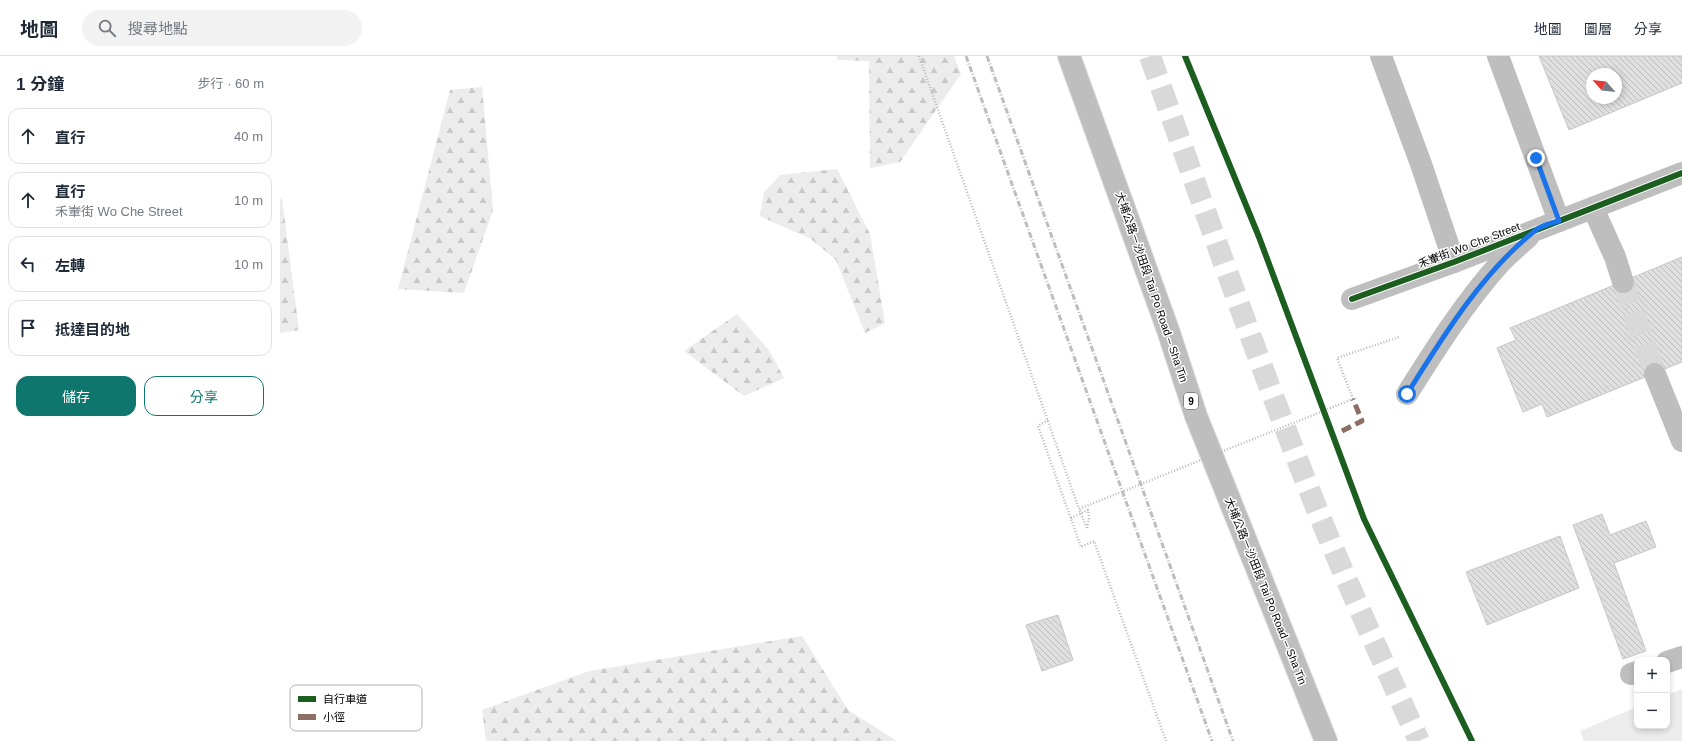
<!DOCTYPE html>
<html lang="zh-TW">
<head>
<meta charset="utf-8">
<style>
  :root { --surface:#fff; --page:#f2f2f3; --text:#1f2937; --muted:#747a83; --line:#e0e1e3; --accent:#0f766e }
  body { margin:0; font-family:Helvetica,"Noto Sans TC",sans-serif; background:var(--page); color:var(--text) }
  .controls { position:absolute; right:12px; bottom:12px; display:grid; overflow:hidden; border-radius:8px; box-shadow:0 2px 6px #0003 }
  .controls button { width:36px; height:36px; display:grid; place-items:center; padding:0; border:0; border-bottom:1px solid var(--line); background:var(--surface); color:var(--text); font:20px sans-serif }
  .compass { position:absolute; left:1306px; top:12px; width:36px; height:36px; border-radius:50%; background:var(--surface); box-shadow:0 2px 6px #0003; rotate:297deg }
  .stop { position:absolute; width:12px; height:12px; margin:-9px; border:3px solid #1a73e8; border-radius:50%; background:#fff }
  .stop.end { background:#1a73e8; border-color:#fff; box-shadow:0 1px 4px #0008 }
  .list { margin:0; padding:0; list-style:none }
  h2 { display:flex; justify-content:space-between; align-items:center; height:52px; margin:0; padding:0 16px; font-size:17px }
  h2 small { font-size:13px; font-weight:400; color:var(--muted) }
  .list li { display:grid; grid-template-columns:26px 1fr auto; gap:12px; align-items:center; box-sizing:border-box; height:56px; margin:0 8px 8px; padding:0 8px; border:1px solid var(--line); border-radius:12px }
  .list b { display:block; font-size:15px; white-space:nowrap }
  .list p { margin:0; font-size:13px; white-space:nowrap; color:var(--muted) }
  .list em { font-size:13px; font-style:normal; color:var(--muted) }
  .actions { display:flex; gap:8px; padding:12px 16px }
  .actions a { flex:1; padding:9px 0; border:1px solid var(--accent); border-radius:12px; text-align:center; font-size:14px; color:var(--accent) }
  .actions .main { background:var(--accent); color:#fff }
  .icon { flex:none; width:22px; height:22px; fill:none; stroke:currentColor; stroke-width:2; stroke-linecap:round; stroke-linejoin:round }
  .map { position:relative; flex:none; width:1402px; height:685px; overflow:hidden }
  header { display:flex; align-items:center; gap:24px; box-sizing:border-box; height:56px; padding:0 20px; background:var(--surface); border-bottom:1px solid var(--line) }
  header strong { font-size:19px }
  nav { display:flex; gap:22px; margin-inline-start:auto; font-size:14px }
  .search { width:280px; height:36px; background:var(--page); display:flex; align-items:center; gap:10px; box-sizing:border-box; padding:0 14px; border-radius:22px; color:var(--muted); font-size:15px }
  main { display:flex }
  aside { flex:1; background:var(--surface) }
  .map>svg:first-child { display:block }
</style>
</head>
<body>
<header>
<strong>地圖</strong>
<div class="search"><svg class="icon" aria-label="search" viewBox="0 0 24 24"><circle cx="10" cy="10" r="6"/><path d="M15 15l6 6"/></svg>搜尋地點</div>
<nav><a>地圖</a><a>圖層</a><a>分享</a></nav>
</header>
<main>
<aside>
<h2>1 分鐘<small>步行 · 60 m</small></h2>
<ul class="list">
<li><svg class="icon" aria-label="ahead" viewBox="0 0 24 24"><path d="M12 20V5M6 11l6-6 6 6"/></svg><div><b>直行</b></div><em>40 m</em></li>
<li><svg class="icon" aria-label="ahead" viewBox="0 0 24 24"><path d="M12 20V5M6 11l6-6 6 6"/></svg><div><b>直行</b><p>禾輋街 Wo Che Street</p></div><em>10 m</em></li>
<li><svg class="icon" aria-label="left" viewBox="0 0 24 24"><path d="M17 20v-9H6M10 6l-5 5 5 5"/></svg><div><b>左轉</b></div><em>10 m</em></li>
<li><svg class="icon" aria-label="arrive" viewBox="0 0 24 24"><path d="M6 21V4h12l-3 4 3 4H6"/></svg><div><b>抵達目的地</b></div></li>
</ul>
<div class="actions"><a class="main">儲存</a><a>分享</a></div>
</aside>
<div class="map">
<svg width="1402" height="685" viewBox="0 0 1402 685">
  <defs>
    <pattern id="forest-firs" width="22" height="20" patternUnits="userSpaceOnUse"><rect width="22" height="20" fill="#ececec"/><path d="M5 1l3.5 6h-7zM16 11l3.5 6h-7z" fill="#c9c9c9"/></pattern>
    <pattern id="building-back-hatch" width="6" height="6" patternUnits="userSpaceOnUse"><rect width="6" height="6" fill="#dfdfdf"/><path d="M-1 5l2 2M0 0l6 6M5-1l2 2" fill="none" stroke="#bebebe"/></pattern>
  </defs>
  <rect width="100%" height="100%" fill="#fff"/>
  <polygon fill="#ececec" points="1402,633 1402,685 1304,685 1300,675 1357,651 1357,670 1387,670 1387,639"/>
  <g fill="url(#forest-firs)">
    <polygon points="556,0 674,0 681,18 620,106 590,112 589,5 558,4"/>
    <polygon points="202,31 213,154 184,237 118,233 170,34"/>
    <polygon points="557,113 590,178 605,267 585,277 556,204 531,183 480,160 484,136 500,119"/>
    <polygon points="0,143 2,143 19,274 0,277"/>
    <polygon points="457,258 489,294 504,322 464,340 404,295"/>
    <polygon points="522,580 568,654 617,685 206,685 202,654 309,615"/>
  </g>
  <g fill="url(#building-back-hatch)" stroke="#c7c7c7" fill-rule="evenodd">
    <path d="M1259,0h143v27l-113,47zM1312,18h24v24h-24z"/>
    <polygon points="1402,201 1402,306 1267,361 1262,348 1243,356 1217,292 1236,284 1230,272"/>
    <polygon points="1322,458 1330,479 1366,465 1376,491 1334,507 1366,595 1343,603 1293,469"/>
    <polygon points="1280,480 1299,532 1207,569 1186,516"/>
    <polygon points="778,559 793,604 762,615 746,569"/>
  </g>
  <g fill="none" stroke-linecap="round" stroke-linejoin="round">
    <polyline stroke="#d9d9d9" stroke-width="22" stroke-dasharray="22 11" stroke-linecap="butt" points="1343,226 1375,318"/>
    <path stroke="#d9d9d9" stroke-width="22" stroke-dasharray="22 11" stroke-linecap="butt" d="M870,0c51,144 102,288 158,431 34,86 73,170 111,254"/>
    <defs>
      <polyline id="highway" points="789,0 888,274 916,360 1046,685"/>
    </defs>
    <use href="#highway" stroke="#dbdbdb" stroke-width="24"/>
    <g stroke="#b9b9b9" stroke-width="2.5" stroke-dasharray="1 2" stroke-linecap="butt">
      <polyline points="639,0 799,453"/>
      <polyline points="1073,343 1057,302 1119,281"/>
      <polyline points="768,364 758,370 801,491 814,485 886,685"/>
      <polyline points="791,462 808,454 809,463 807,472"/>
    </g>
    <g stroke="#bebebe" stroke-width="22">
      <polyline points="1101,0 1141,108 1174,206"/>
      <polyline points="1218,0 1279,165"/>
      <polyline points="1313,152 1335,201 1343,226"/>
      <polyline points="1072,243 1174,206 1402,117"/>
      <polyline points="1375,318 1402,385"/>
      <path d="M1127,338c29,-46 58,-92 94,-132 9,-9 18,-17 27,-25"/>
      <polyline points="1387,606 1402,601"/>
      <polyline points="1351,618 1357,616"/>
    </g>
    <use href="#highway" stroke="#bebebe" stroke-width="22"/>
    <g stroke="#bebebe" stroke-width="3" stroke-dasharray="6 2 1 2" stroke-linecap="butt">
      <polyline points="686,0 932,685"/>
      <polyline points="707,0 953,685"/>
    </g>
    <polyline stroke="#b9b9b9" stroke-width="2.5" stroke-dasharray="1 2" stroke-linecap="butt" points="807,472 799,453 1073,343"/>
    <polyline stroke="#8d6e63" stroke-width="5" stroke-dasharray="10 5" stroke-linecap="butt" points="1062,375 1082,365 1073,343"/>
    <defs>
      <g id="cycleway">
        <polyline points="905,0 979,181 1084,463 1192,685"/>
        <polyline points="1072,243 1174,206 1402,117"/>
      </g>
    </defs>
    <use href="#cycleway" stroke="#fff" stroke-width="8"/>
    <use href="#cycleway" stroke="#1b5e20" stroke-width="6"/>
  </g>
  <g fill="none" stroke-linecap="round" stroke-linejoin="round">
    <path stroke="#1a73e8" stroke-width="5" d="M1127,338c35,-56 76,-123 129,-164 6,-5 16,-7 23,-9l-23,-63"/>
  </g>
  <g text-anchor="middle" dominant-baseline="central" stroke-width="3" stroke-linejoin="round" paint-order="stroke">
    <rect fill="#fff" stroke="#4c4c4c" stroke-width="1" x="904" y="337" width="14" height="16" rx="3"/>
    <g font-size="10" font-weight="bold" fill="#000">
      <text x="911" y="345">9</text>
    </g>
    <g font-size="11" fill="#000" stroke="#fff">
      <text transform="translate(1189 189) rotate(-21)">禾輋街 Wo Che Street</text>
      <text transform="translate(872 231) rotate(71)">大埔公路－沙田段 Tai Po Road – Sha Tin</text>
      <text transform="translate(986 535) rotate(68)">大埔公路－沙田段 Tai Po Road – Sha Tin</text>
    </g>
  </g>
  <rect x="10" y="629" width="132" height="46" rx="6" fill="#fff" stroke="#b2b2b2" stroke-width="1"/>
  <rect x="18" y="640" width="18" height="6" fill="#1b5e20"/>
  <rect x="18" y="658" width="18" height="6" fill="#8d6e63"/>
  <g font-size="11" fill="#000">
    <text x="43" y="647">自行車道</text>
    <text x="43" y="665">小徑</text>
  </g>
</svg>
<div class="controls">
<button>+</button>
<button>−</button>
</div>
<svg class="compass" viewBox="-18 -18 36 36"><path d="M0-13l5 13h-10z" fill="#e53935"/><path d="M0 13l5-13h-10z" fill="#747a83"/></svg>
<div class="stop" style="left:1127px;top:338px"></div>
<div class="stop end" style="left:1256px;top:102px"></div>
</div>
</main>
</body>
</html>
